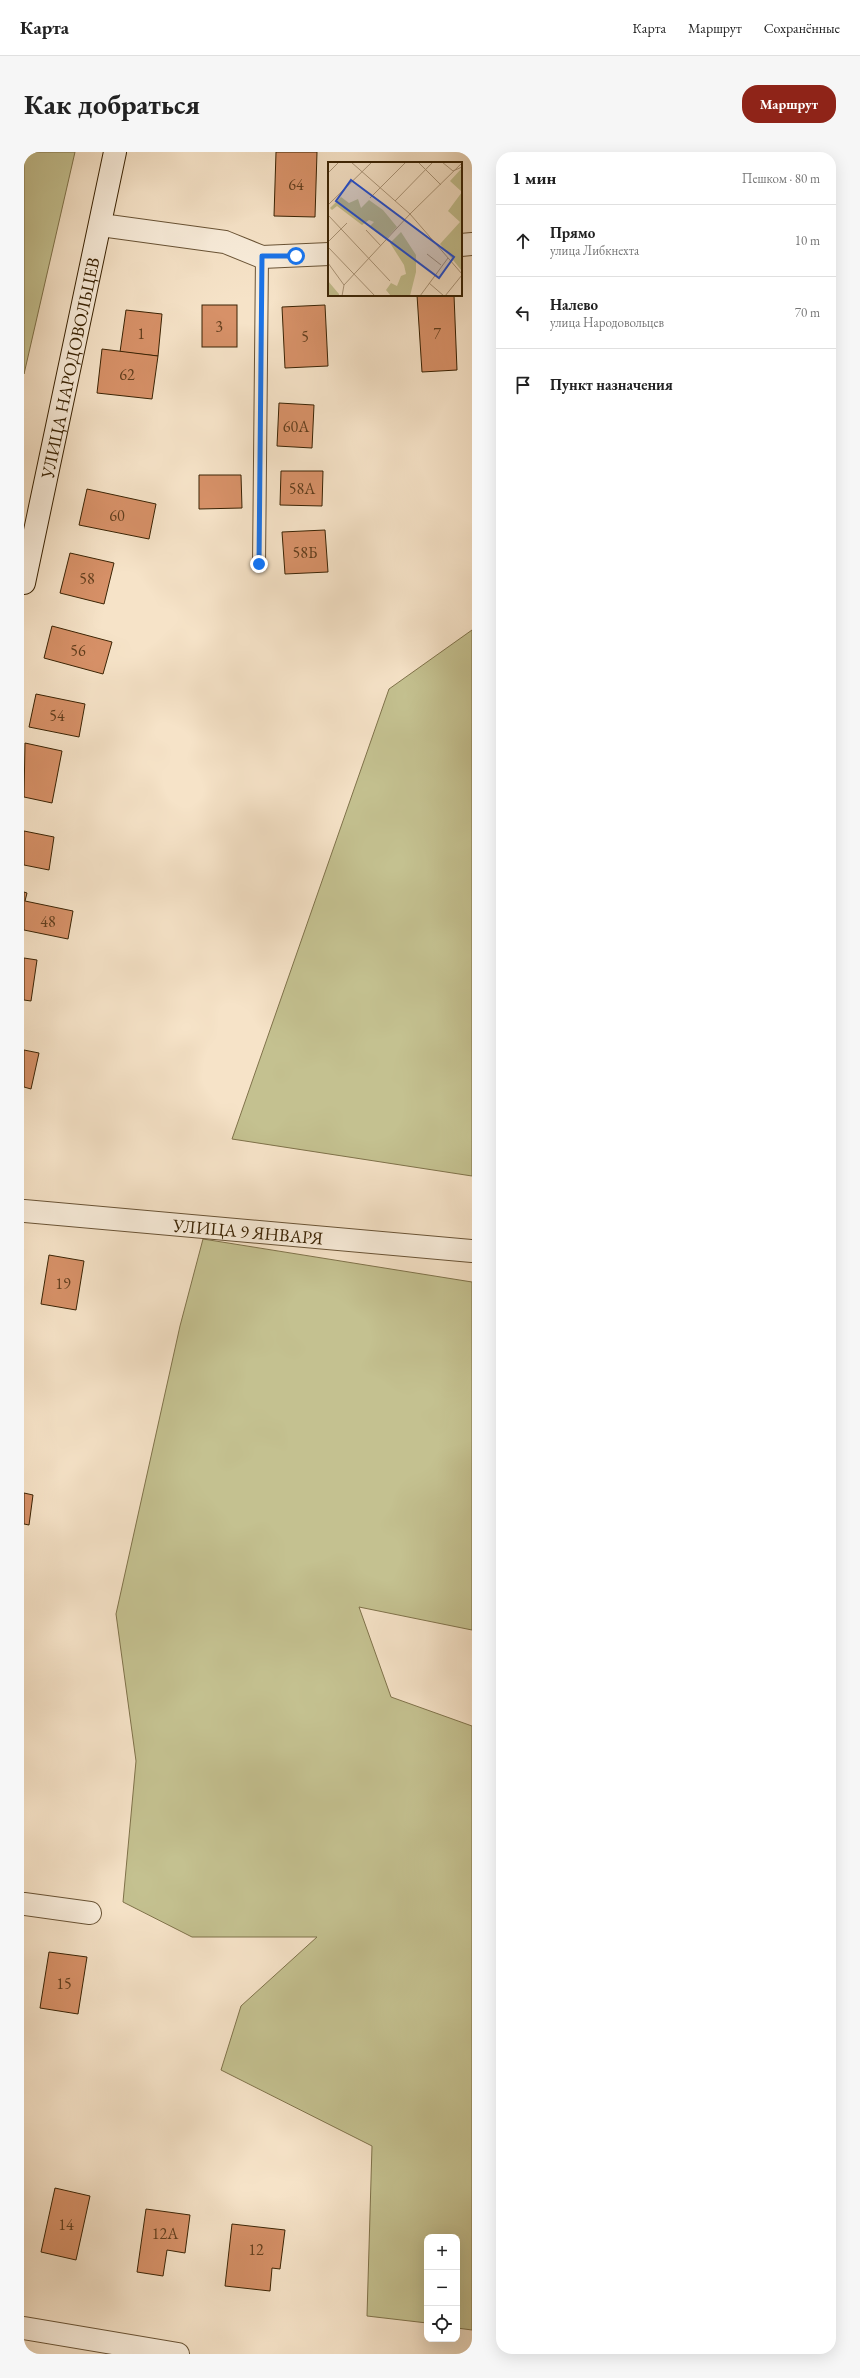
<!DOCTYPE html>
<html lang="ru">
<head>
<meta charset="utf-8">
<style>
  :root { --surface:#fff; --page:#f6f6f6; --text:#222; --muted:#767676; --line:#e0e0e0; --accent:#8f2418 }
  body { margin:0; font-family:"EB Garamond",serif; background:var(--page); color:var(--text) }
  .controls { position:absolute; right:12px; bottom:12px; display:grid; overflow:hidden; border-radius:8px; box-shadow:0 4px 16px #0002 }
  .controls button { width:36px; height:36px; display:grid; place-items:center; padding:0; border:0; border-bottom:1px solid var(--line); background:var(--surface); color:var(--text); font:20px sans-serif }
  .stop { position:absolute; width:12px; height:12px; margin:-9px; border:3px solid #1a73e8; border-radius:50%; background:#fff }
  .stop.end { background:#1a73e8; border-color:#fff; box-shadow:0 1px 4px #0008 }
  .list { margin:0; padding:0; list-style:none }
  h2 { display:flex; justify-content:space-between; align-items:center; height:52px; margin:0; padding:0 16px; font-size:17px }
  h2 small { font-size:13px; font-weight:400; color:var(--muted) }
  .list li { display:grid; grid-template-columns:26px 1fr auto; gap:12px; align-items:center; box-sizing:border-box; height:72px; padding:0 16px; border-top:1px solid var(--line) }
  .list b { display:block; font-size:15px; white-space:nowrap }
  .list p { margin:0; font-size:13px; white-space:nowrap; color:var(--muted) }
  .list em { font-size:13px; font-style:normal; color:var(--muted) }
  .icon { flex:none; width:22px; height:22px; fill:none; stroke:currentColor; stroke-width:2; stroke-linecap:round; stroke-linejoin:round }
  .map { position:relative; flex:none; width:448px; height:2202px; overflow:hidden; border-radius:16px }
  header { display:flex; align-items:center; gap:24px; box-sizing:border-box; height:56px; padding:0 20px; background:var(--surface); border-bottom:1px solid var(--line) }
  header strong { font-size:19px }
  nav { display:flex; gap:22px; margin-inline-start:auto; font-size:14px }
  .intro { display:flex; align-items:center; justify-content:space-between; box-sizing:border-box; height:96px; padding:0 24px }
  h1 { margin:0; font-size:28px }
  .button { padding:10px 18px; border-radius:16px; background:var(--accent); color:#fff; font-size:14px; font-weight:700 }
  main { display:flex; gap:24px; padding:0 24px }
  aside { flex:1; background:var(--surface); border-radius:16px; box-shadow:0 4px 16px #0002 }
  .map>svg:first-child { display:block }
</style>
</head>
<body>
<header>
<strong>Карта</strong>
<nav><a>Карта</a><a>Маршрут</a><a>Сохранённые</a></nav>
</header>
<div class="intro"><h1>Как добраться</h1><a class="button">Маршрут</a></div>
<main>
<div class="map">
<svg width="448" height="2202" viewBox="0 0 448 2202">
  <rect width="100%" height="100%" fill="#f6e3c8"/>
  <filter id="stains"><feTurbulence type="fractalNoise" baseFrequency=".005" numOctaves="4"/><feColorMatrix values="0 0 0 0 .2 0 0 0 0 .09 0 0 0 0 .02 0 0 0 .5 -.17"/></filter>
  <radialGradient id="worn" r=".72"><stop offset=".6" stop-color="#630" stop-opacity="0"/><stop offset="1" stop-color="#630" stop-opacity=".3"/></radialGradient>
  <g fill="#c4c190" stroke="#7f724a">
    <polygon points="0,0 51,0 0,222"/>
    <polygon points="448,478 448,1024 208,987 365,537"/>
    <polygon points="179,1087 448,1130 448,1478 335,1455 367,1545 448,1574 448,2178 433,2176 433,2085 403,2085 403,2171 343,2164 348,1994 197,1918 217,1854 293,1785 168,1785 99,1750 112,1609 92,1462 156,1174"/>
  </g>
  <g fill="#d79168" stroke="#3a2304">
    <polygon points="252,0 293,0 291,65 250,64"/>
    <polygon points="393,143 430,143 433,218 398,220"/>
    <rect x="178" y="153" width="35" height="42"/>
    <polygon points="301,153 304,214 261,216 258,155"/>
    <polygon points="102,158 138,162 134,204 96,200"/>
    <polygon points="78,197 134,204 128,247 73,241"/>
    <polygon points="255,251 290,253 288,296 253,294"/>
    <polygon points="257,319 299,319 298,354 256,353"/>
    <polygon points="175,323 217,323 218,356 175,357"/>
    <polygon points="63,337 132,352 125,387 55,373"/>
    <polygon points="301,378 304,420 261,422 258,380"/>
    <polygon points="46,401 90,411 80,452 36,441"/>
    <polygon points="28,474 88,490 79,522 20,506"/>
    <polygon points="12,542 61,552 55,585 5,575"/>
    <polygon points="1,591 38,599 28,651 0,645"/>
    <polygon points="0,679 30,685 25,718 0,713"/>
    <polygon points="0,740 3,741 1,749 49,759 44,787 0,778"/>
    <polygon points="0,806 13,808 7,849 0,848"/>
    <polygon points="0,898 15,901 7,937 0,935"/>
    <polygon points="25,1103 60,1109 52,1158 17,1152"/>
    <polygon points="0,1341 9,1343 5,1373 0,1372"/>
    <polygon points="25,1800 63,1805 54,1862 16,1856"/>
    <polygon points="31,2036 66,2044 52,2108 17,2100"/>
    <polygon points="122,2057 166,2063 161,2101 143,2098 139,2124 113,2120"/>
    <polygon points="208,2072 261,2078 256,2117 248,2116 246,2139 201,2134"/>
  </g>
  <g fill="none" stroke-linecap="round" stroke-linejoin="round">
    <defs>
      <polyline id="service" points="235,412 238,105"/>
      <g id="minor">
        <polyline points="77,73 201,90 238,105 305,102"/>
        <polyline points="437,93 448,92"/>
        <path id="s1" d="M0,1059l448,40"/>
        <polyline points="0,1752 66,1761"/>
        <polyline points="0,2176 154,2202"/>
      </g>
      <g id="secondary">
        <path id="s2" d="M0,431l91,-431"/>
      </g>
    </defs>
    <use href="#service" stroke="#695335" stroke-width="14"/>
    <use href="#minor" stroke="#695335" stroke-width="24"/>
    <use href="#secondary" stroke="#3a2304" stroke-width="24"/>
    <use href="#service" stroke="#f9eddb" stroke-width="12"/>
    <use href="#minor" stroke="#f9eddb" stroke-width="22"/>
    <use href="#secondary" stroke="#f9eddb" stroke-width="22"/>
  </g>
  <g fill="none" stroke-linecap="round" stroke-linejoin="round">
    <polyline stroke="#1a73e8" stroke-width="5" points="235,412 238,104 272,104"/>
  </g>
  <g text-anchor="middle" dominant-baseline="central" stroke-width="3.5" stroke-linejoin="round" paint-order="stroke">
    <g font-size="16" fill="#613e1d">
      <text x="272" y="32">64</text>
      <text x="195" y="174">3</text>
      <text x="117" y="181">1</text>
      <text x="413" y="181">7</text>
      <text x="281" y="184">5</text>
      <text x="103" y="222">62</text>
      <text x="272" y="274">60А</text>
      <text x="278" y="336">58А</text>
      <text x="93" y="363">60</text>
      <text x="281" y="400">58Б</text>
      <text x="63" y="426">58</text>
      <text x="54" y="498">56</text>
      <text x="33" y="563">54</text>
      <text x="24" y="769">48</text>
      <text x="39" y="1131">19</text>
      <text x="40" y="1831">15</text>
      <text x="42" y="2072">14</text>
      <text x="141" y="2081">12А</text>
      <text x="232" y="2097">12</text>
    </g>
    <g font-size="18" fill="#3a2304" stroke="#f9eddb">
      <text stroke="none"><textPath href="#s2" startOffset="220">УЛИЦА НАРОДОВОЛЬЦЕВ</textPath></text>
      <text stroke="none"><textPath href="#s1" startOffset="225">УЛИЦА 9 ЯНВАРЯ</textPath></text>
    </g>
  </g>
  <g transform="translate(304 10)">
    <rect width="134" height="134" fill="#f6e3c8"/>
    <path d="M134,6v103l-22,-27 20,-22 -12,-11 14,-19 -12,-11zM13,35l8,6 9,-4 3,9 8,-8 14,10 14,17 -11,12 -17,-12 5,-5 -5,-2 -7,5 -25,-19 -5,4 -2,-2zM73,70l15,23v17l-6,24h-19l-5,-6 5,-7 6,3 4,-10 5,-2 -2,-9 -14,-22zM0,119l11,13v2h-11z" fill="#c4c190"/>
    <path fill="none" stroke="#ab967a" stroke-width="1" d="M23,0l59,52 52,60M90,0l23,23M114,0l11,9 9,-4M0,11l11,-11M42,36l36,-36M67,39l38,-39M0,43l44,-43M82,52l52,-51M0,53l62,66M38,68l15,16M0,80l19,-19M0,85l47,49M99,92l14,11M0,101l16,22M101,121l15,13M14,134l2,-11 66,-71M92,134l28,-38M117,134l17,-21"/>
    <path fill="#1d4ed8" fill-opacity="0.15" stroke="#1d4ed8" stroke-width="2" d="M23,18l103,77 -15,21 -103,-77z"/>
    <rect width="134" height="134" fill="none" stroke="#3a2304" stroke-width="2"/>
  </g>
  <rect width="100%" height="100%" filter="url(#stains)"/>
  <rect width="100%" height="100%" fill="url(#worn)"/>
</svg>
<div class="controls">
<button>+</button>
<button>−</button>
<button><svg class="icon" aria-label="locate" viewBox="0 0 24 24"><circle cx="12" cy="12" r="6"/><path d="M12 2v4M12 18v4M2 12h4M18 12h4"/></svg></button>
</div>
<div class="stop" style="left:272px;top:104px"></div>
<div class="stop end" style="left:235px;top:412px"></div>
</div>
<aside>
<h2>1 мин<small>Пешком · 80 m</small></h2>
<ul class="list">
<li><svg class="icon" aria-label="ahead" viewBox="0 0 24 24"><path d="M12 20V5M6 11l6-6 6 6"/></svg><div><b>Прямо</b><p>улица Либкнехта</p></div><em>10 m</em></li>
<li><svg class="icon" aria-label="left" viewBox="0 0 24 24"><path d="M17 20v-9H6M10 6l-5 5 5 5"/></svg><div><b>Налево</b><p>улица Народовольцев</p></div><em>70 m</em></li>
<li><svg class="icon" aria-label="arrive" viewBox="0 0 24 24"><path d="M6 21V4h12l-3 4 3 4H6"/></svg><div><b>Пункт назначения</b></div></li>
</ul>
</aside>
</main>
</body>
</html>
